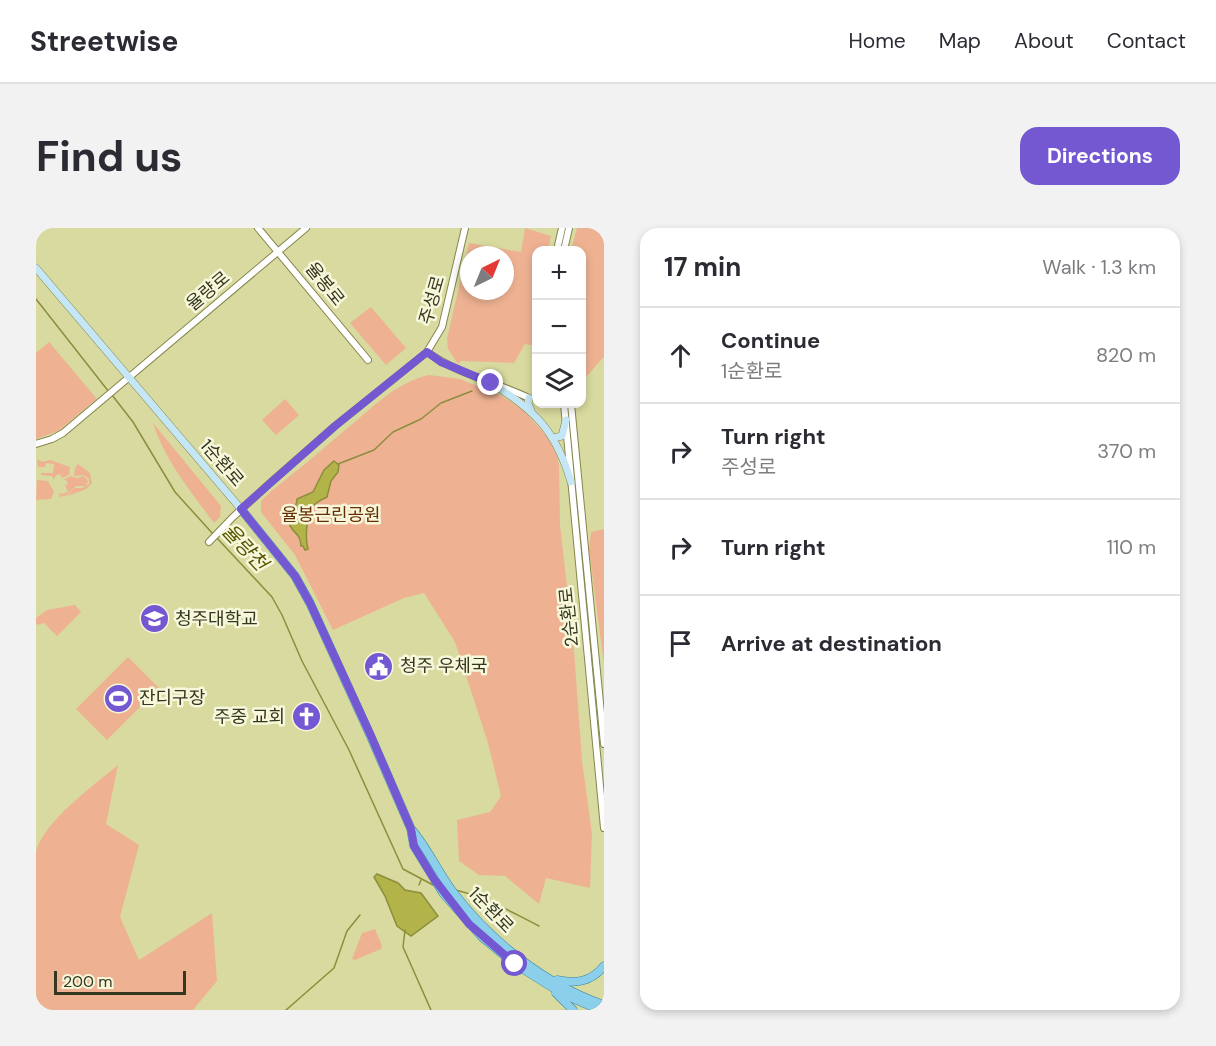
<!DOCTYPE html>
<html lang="en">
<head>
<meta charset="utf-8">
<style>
  :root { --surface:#fff; --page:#f2f2f3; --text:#2b2b33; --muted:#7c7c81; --line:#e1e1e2; --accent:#7358d2 }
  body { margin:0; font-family:"DM Sans","Noto Sans KR",sans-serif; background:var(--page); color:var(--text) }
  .controls { position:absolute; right:18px; top:18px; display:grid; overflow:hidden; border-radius:12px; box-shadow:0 3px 9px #0003 }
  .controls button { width:54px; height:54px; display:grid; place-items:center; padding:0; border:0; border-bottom:2px solid var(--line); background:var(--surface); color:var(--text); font:30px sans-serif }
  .compass { position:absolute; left:424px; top:18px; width:54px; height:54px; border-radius:50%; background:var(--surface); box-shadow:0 3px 9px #0003; rotate:43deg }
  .scale { position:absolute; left:18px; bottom:15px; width:132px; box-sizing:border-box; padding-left:6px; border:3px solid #36371f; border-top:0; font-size:16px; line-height:21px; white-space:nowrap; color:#36371f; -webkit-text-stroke:4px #f7f8db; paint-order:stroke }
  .stop { position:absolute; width:18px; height:18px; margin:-14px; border:4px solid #7358d2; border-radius:50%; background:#fff }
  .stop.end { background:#7358d2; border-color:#fff; box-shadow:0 2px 6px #0008 }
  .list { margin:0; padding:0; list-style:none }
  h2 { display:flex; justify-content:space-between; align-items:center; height:78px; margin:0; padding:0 24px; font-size:26px }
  h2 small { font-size:20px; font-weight:400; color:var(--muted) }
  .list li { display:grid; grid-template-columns:39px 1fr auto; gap:18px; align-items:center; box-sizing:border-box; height:96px; padding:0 24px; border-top:2px solid var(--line) }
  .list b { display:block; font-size:22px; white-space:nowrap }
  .list p { margin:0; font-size:20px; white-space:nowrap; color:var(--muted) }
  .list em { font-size:20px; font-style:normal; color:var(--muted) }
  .icon { flex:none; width:33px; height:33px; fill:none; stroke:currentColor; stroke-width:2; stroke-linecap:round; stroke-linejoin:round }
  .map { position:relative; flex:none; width:568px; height:782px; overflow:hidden; border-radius:18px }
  header { display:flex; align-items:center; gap:36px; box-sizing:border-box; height:84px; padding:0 30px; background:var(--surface); border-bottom:2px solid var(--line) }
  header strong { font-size:28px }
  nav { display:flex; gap:33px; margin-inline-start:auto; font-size:21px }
  .intro { display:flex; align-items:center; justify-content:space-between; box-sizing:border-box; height:144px; padding:0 36px }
  h1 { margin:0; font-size:42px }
  .button { padding:15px 27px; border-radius:18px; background:var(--accent); color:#fff; font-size:21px; font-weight:700 }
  main { display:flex; gap:36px; padding:0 36px }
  aside { flex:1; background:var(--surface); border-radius:18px; box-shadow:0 3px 9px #0003 }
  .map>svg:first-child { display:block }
</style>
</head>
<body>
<header>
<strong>Streetwise</strong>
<nav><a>Home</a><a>Map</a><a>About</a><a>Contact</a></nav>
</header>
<div class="intro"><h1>Find us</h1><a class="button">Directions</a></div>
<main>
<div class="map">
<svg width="568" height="782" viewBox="0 0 568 782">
  <rect width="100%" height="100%" fill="#d8da9f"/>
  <g fill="#eeb292" fill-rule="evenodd">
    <path d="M489,0l26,8 -3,14h-12v100l-1,-4 -10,-2 -11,19 -53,-2 -3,3 -10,-15 -1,-10 22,-96 52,9zM433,27h36v36h-36z"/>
    <path d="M541,0h27v129c-9,8 -12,16 -22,22v-129h-11z"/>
    <polygon points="335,79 370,120 350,137 314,95"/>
    <polygon points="13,114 61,171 22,203 0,211 0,125"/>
    <path d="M393,147l31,4 42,17 21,14 33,36 3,21 1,58 14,125 8,111 10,73 -2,54 -44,-10 -7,26 -34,-28 -26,-1 -20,-14 -2,-41 33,-8 11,-16 -13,-53 -33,-101 -31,-49 -20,5 -71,32 -38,-75 -34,-43v-11l9,-9c23,-18 46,-37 68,-56 29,-23 55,-53 91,-61z"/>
    <polygon points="249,171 263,187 240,207 226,192"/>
    <path d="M117,195l68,83 -1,11 -6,6c-23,-31 -50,-64 -61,-100z"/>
    <polygon points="1,231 6,234 14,232 34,239 33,247 26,250 24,246 19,248 18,252 16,248 5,247 5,245 17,245 18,236 10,235 9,239 2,239"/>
    <polygon points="42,236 54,245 56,255 50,261 32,268 38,260 46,260 53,256 53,251 48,247 38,248 39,240"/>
    <polygon points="35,248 41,250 48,248 52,253 50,258 40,258 31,267 24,269 23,265 26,266 32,264 29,257 32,256 30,252 27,252"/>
    <polygon points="1,252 12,253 18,264 15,271 0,272"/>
    <polygon points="568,301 568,436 553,321 555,304"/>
    <polygon points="39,377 45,384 21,408 8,395 0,397 0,390 11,382"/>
    <polygon points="92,429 123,460 71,512 40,481"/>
    <path d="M82,537l-12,59 33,21 -19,72 19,43 73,-47 5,68 -24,29h-157v-158c7,-30 58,-67 82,-87z"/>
    <polygon points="339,701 346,718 345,721 319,732 316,731 326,705"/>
  </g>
  <g fill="#b2b349" stroke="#8d8e3c" stroke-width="1.5">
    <path d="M298,233l5,4 -1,7 -7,9 -4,16c-4,2 -9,4 -13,8 -8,10 -9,33 -6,44l-3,1 -2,-4h-2c0,-13 -10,-14 -12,-23 0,-1 8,-17 8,-24l16,-7 11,-22z"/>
    <polygon points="341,646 362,655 369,662 385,665 402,688 375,708 361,698 349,668 338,649"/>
  </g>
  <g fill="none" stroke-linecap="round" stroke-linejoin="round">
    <g stroke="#8d8e3c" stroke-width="1.5">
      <polyline points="0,71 73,164"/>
      <polyline points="76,167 97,194 139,264 177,306"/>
      <polyline points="302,236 338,222 357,204 385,191 405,175 436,163"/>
      <polyline points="180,309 236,369 246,387 266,433 313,522 367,641 397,657"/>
      <polyline points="383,657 385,652"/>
      <path d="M419,662c32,7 56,22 84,36"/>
      <polyline points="369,702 367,719 395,782"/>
      <polyline points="250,782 298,740 311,703 324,687"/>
    </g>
    <defs>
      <g id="tertiary">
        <polyline points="222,0 332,132"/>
        <polyline points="521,22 526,0"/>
        <polyline points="528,22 533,0"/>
        <path d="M391,124c31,22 68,30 102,46"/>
        <polyline points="528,176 568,600"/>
        <polyline points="535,176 568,516"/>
        <polyline points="0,216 16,211 27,205 270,0"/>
        <polyline points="173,314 197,289 234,255 299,198 391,124 406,99 429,0"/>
      </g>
      <g id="secondary">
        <polyline points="0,40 205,281"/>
        <path d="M455,155c44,27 65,48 80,99"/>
        <polyline points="493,170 492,176 495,182"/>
        <polyline points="517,210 526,208 530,192"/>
      </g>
      <g id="primary">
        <polyline points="205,281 259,348 274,375 335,509 375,601 378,618 407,665 446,709 479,736 527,766 564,782"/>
        <path d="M376,602c16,19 26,42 41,62 37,49 93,93 151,113"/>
        <path d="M521,752c19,4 34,2 47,-14"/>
        <polyline points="520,765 537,782"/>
      </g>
    </defs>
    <use href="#tertiary" stroke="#85864e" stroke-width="8"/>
    <use href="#secondary" stroke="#85864e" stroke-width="8"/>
    <use href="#primary" stroke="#3b859b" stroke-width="9"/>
    <use href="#tertiary" stroke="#fff" stroke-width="6"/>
    <use href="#secondary" stroke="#c5e7f5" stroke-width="7"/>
    <use href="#primary" stroke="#8bcfeb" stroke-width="8"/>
  </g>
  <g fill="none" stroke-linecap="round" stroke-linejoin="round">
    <polyline stroke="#7358d2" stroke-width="8" points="455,155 405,134 391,124 299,198 205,281 259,348 274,375 335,508 375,601 378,618 398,651 433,696 479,736"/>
  </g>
  <defs>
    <symbol id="university-disc" viewBox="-11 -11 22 22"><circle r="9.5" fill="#7358d2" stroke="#f7f8db"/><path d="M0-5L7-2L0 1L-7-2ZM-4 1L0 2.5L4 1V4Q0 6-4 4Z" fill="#fff"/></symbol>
    <symbol id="civic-disc" viewBox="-11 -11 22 22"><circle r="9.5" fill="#7358d2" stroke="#f7f8db"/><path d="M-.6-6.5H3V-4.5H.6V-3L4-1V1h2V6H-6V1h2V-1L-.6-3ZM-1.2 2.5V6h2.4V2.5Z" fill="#fff"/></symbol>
    <symbol id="stadium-disc" viewBox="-11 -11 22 22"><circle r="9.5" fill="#7358d2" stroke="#f7f8db"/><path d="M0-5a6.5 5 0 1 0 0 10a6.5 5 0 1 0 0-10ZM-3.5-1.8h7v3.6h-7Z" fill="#fff"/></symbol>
    <symbol id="church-disc" viewBox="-11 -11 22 22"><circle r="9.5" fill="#7358d2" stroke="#f7f8db"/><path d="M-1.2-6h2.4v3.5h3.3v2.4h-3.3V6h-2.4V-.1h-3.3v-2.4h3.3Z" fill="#fff"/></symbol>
  </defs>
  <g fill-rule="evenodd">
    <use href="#university-disc" x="102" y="374" width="33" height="33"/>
    <use href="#civic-disc" x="326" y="422" width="33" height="33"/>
    <use href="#stadium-disc" x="66" y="454" width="33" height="33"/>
    <use href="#church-disc" x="254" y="472" width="33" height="33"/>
  </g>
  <g text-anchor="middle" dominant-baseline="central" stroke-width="5" stroke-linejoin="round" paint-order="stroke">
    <g font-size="18" fill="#36371f" stroke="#f7f8db">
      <text transform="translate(289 56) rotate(51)">율봉로</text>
      <text transform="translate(172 63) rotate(-40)">율량로</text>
      <text transform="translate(396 72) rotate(-74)">주성로</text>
      <text transform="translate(186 235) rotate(49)">1순환로</text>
      <text transform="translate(533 389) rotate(-96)">2순환로</text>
      <text transform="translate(455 682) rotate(46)">1순환로</text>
    </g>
    <g font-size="18" fill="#672e05" stroke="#f7f8db">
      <text x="295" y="287">율봉근린공원</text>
    </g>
    <g font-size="18" fill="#36371f" stroke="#f7f8db" text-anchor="start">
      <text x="139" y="391">청주대학교</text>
      <text x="364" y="438">청주 우체국</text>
      <text x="103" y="470">잔디구장</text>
      <text x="249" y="489" text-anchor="end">주중 교회</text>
    </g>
    <g font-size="20" font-style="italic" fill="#575703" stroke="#f7f8db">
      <text transform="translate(209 319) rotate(47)">율량천</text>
    </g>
  </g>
</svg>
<div class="controls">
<button>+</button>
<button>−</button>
<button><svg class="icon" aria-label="layers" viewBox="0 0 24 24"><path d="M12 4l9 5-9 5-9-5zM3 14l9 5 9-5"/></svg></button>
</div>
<svg class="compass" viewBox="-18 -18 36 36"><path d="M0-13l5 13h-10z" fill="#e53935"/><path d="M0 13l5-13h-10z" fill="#7c7c81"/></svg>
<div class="scale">200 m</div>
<div class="stop" style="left:479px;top:736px"></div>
<div class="stop end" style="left:455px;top:155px"></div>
</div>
<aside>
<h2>17 min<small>Walk · 1.3 km</small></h2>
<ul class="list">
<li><svg class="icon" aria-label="ahead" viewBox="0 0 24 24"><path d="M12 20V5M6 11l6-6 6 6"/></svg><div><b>Continue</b><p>1순환로</p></div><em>820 m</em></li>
<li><svg class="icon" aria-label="right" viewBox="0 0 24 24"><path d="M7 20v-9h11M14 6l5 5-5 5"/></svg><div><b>Turn right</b><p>주성로</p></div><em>370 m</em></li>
<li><svg class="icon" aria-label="right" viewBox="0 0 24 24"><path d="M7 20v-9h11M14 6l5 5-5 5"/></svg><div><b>Turn right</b></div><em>110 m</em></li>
<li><svg class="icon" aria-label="arrive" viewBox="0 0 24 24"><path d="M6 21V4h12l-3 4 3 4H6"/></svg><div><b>Arrive at destination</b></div></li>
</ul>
</aside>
</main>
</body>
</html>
